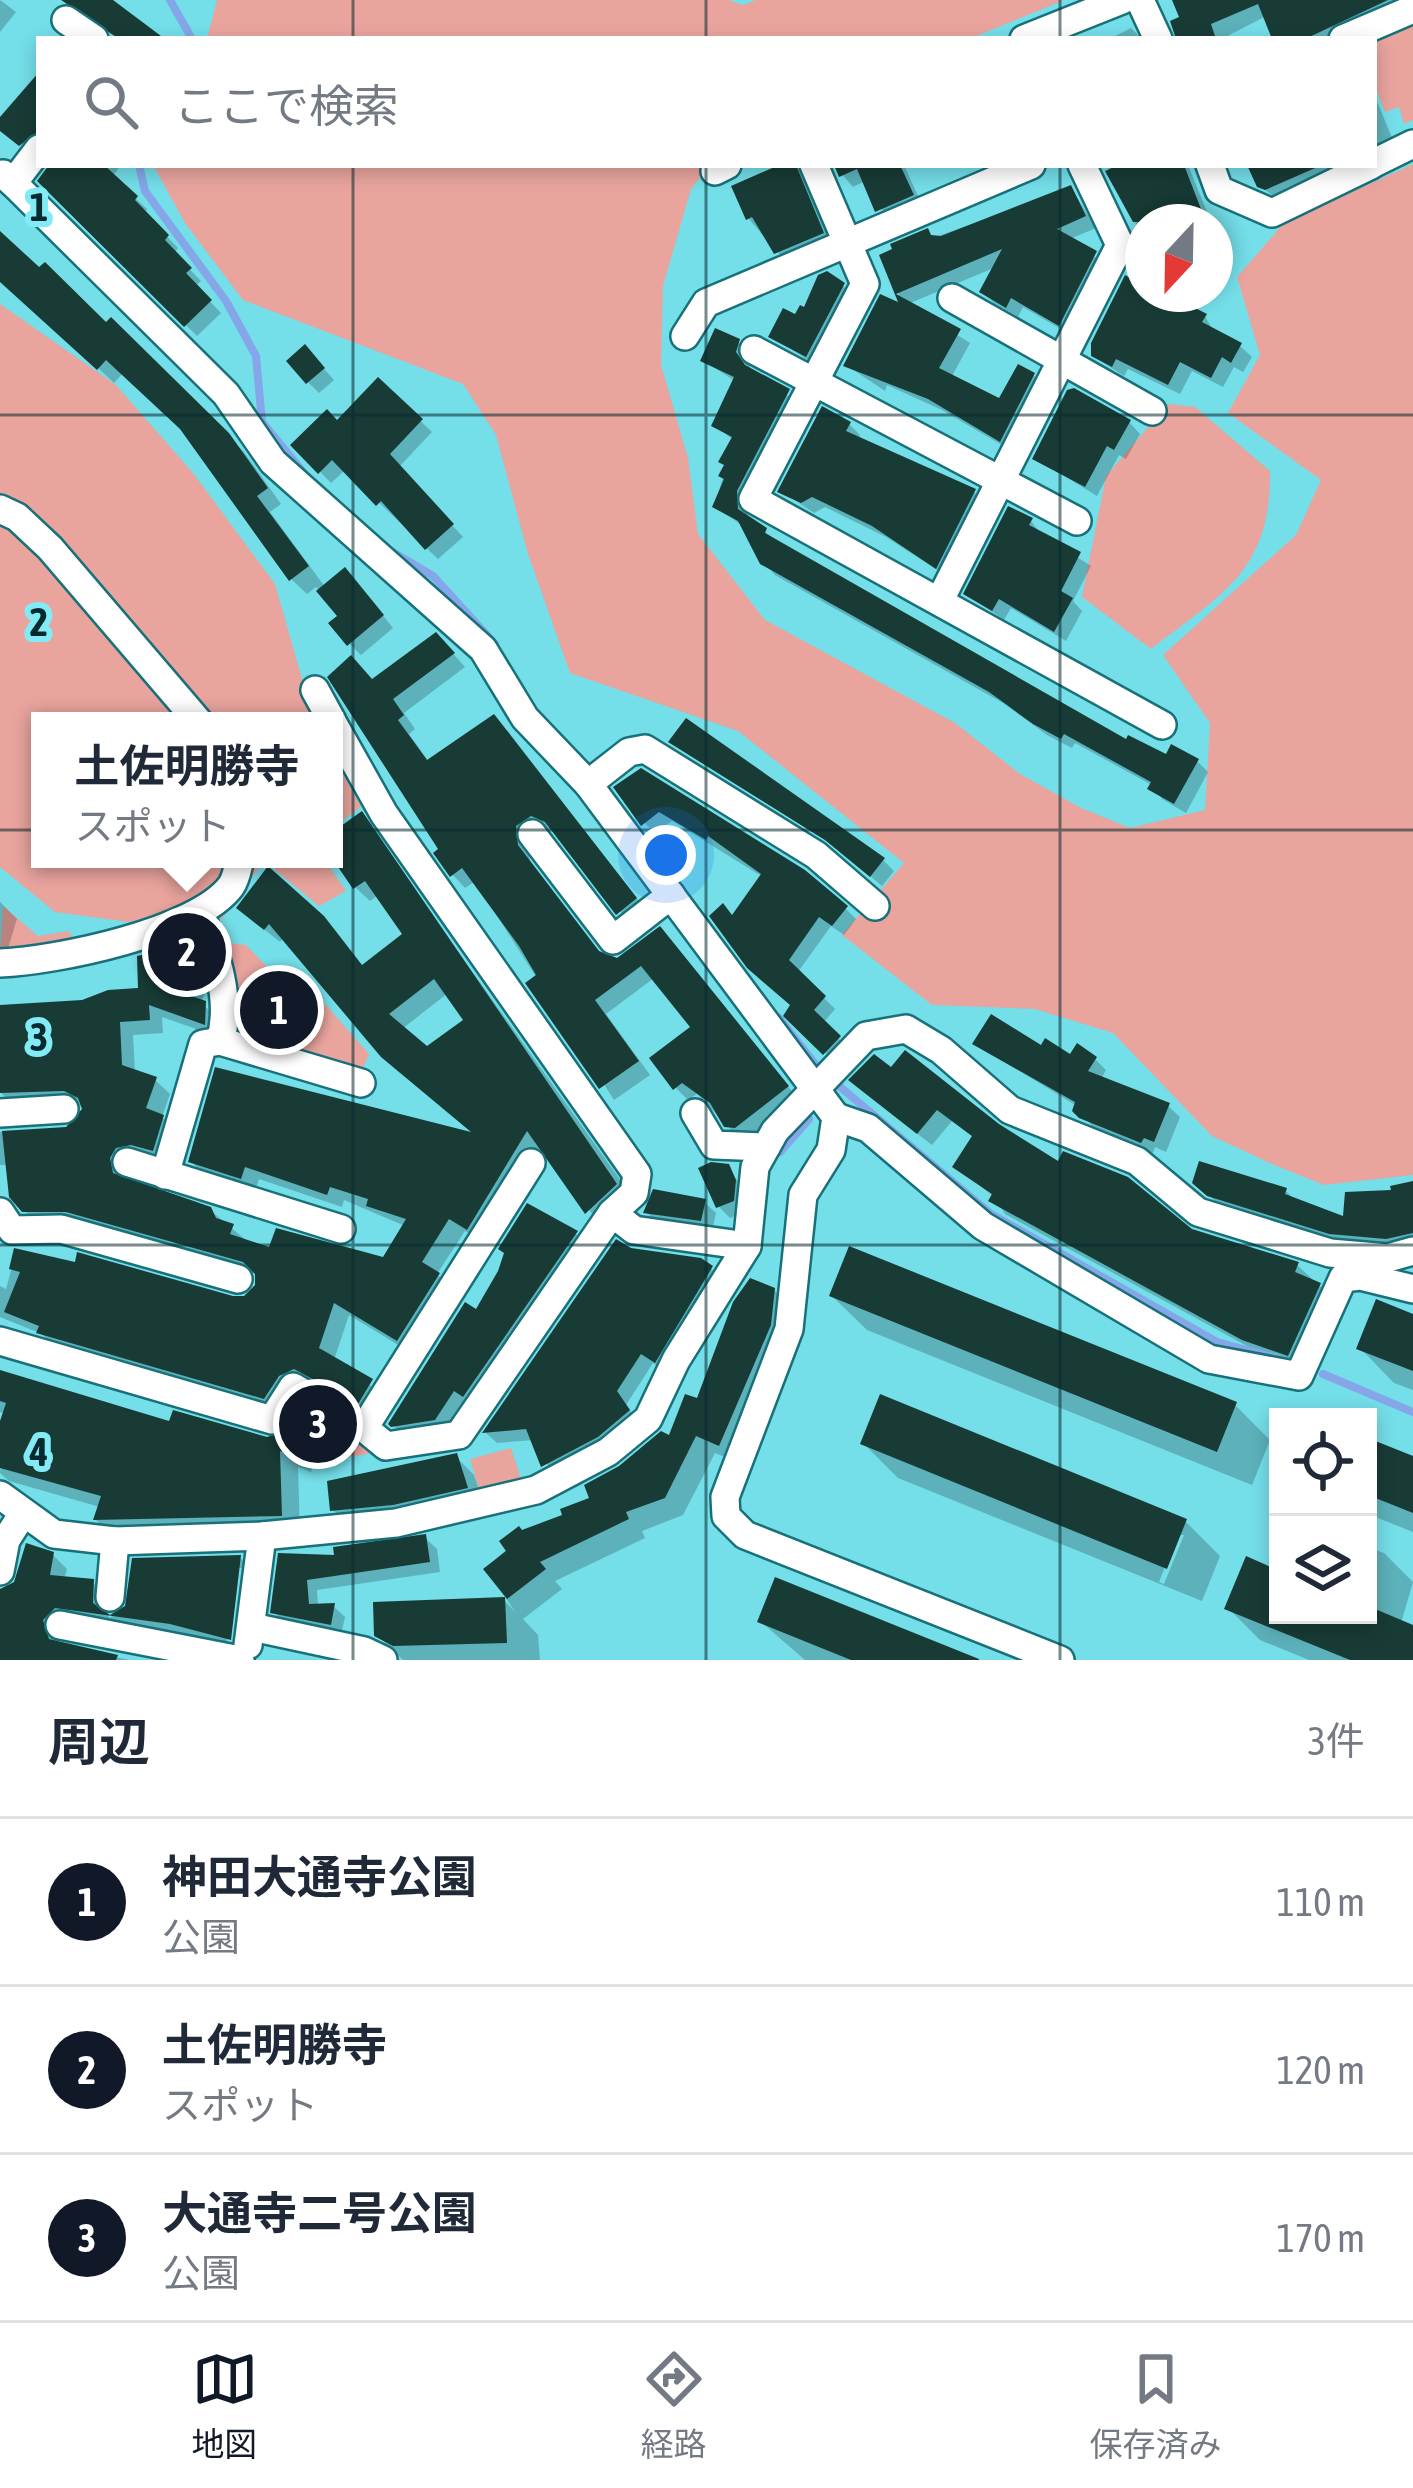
<!DOCTYPE html>
<html lang="ja">
<head>
<meta charset="utf-8">
<style>
  :root { --surface:#fff; --page:#f6f6f7; --text:#1f2937; --muted:#747a83; --line:#e0e1e3; --accent:#111827 }
  body { margin:0; font-family:"Asap Condensed","Noto Sans JP",sans-serif; background:var(--page); color:var(--text) }
  .controls { position:absolute; right:36px; bottom:36px; display:grid; overflow:hidden; border-radius:0px; box-shadow:0 6px 18px #0003 }
  .controls button { width:108px; height:108px; display:grid; place-items:center; padding:0; border:0; border-bottom:3px solid var(--line); background:var(--surface); color:var(--text); font:60px sans-serif }
  .compass { position:absolute; left:1125px; top:204px; width:108px; height:108px; border-radius:50%; background:var(--surface); box-shadow:0 6px 18px #0003; rotate:202deg }
  .you { position:absolute; left:666px; top:855px; width:42px; height:42px; margin:-30px; border:9px solid #fff; border-radius:50%; background:#1a73e8; box-shadow:0 0 0 18px #1a73e833 }
  .badge { display:grid; place-items:center; width:78px; height:78px; border-radius:50%; background:var(--accent); color:#fff; font-size:39px; font-weight:700 }
  .pin { position:absolute; translate:-50% -50%; border:6px solid #fff; box-shadow:0 3px 12px #0006 }
  .popup { position:absolute; left:31px; top:712px; width:312px; height:156px; box-sizing:border-box; display:grid; place-content:center; border-radius:0px; background:var(--surface); filter:drop-shadow(0 3px 9px #0005); font-size:39px; white-space:nowrap; color:var(--muted) }
  .popup b { font-size:45px; color:var(--text) }
  .popup::after { content:''; position:absolute; left:50%; top:100%; margin-left:-24px; border:24px solid transparent; border-top-color:var(--surface) }
  .list { margin:0; padding:0; list-style:none }
  h2 { display:flex; justify-content:space-between; align-items:center; height:156px; margin:0; padding:0 48px; font-size:51px }
  h2 small { font-size:39px; font-weight:400; color:var(--muted) }
  .list li { display:grid; grid-template-columns:78px 1fr auto; gap:36px; align-items:center; box-sizing:border-box; height:168px; padding:0 48px; border-top:3px solid var(--line) }
  .list b { display:block; font-size:45px; white-space:nowrap }
  .list p { margin:0; font-size:39px; white-space:nowrap; color:var(--muted) }
  .list em { font-size:39px; font-style:normal; color:var(--muted) }
  .icon { flex:none; width:66px; height:66px; fill:none; stroke:currentColor; stroke-width:2; stroke-linecap:round; stroke-linejoin:round }
  .map { position:relative; flex:none; width:1413px; height:1660px; overflow:hidden }
  .search { position:absolute; background:var(--surface); box-shadow:0 6px 18px #0003; left:36px; right:36px; top:36px; height:132px; display:flex; align-items:center; gap:30px; box-sizing:border-box; padding:0 42px; border-radius:0px; color:var(--muted); font-size:45px }
  .sheet { height:660px; background:var(--surface) }
  nav { display:flex; justify-content:space-around; align-items:center; box-sizing:border-box; height:168px; border-top:3px solid var(--line); background:var(--surface); font-size:33px; color:var(--muted) }
  nav a { display:grid; justify-items:center; gap:6px }
  nav .on { color:var(--accent) }
  .map>svg:first-child { display:block }
</style>
</head>
<body>
<div class="map">
<svg width="1413" height="1660" viewBox="0 0 1413 1660">
  <rect width="100%" height="100%" fill="#74dee9"/>
  <g fill="#e9a49e">
    <polygon points="217,0 729,0 743,5 756,0 1064,0 969,39 207,39"/>
    <polygon points="1413,26 1413,120 1404,124 1399,107 1385,112 1374,84 1374,42"/>
    <polygon points="1413,164 1413,1175 1324,1185 1272,1164 1212,1136 1113,1033 1035,1009 932,1005 842,935 904,863 738,731 570,673 528,554 496,435 463,384 243,300 185,223 153,165 710,165 691,189 663,286 661,365 688,458 698,534 765,620 955,723 1020,774 1081,808 1130,828 1205,810 1210,723 1163,655 1296,535 1321,480 1228,413 1260,355 1237,277 1283,224"/>
    <polygon points="0,304 116,385 193,473 275,584 314,721 40,721 40,859 324,859 346,891 319,906 264,861 222,919 209,905 128,922 55,912 0,867"/>
    <path d="M1168,404l27,3 75,64c1,100 -47,122 -119,178l-69,-52 24,-121z"/>
    <polygon points="334,757 361,807 334,827"/>
    <polygon points="3,906 38,936 69,931 76,944 0,954"/>
    <polygon points="217,942 246,945 294,995 319,997 369,1054 359,1077 226,1037"/>
    <polygon points="295,1395 381,1452 296,1465 291,1461 303,1434 279,1419"/>
    <polygon points="511,1448 523,1485 481,1496 470,1459"/>
  </g>
  <g fill="#0003" fill-rule="evenodd">
    <polygon points="0,0 16,12 0,32"/>
    <polygon points="1176,0 1413,0 1342,39 1277,39 1266,16 1222,39 1176,39 1173,23 1183,18"/>
    <polygon points="1131,28 1142,39 1109,39"/>
    <polygon points="1374,94 1395,145 1374,154"/>
    <polygon points="52,165 121,165 112,177 147,209 144,213 178,248 174,253 201,281 195,286 221,313 197,336 41,181"/>
    <polygon points="787,165 802,165 808,171 808,186 833,245 788,264 748,218"/>
    <polygon points="834,165 904,165 923,207 889,221 865,181 853,187"/>
    <polygon points="1107,165 1188,165 1211,222 1143,222 1143,238"/>
    <polygon points="1250,165 1352,165 1278,200 1259,185"/>
    <polygon points="1071,188 1096,228 1070,239 1106,265 1071,335 1023,307 1018,317 994,303 982,292 996,267 908,304 970,343 951,378 1000,402 1033,375 1045,387 1012,451 942,410 887,385 885,391 846,365 904,308 883,256"/>
    <polygon points="0,232 106,326 111,321 244,452 281,504 270,512 325,587 356,582 393,628 361,655 350,644 332,624 341,616 316,587 307,594 291,579 185,431 123,373 114,383 0,275"/>
    <polygon points="1215,232 1230,272 1218,278 1215,276"/>
    <polygon points="843,286 855,297 818,367 772,336"/>
    <polygon points="1143,287 1143,294 1158,294 1205,316 1214,332 1240,346 1252,357 1243,372 1234,367 1223,387 1192,371 1180,394 1128,369 1124,376 1104,363 1093,352"/>
    <polygon points="738,342 750,353 750,371 799,403 747,503 748,519 777,541 1127,743 1167,758 1197,761 1208,772 1186,813 1162,799 1152,785 1075,743 1072,748 1047,735 1003,703 775,575 763,562 744,527 715,506 733,440 715,425 735,381 704,361"/>
    <polygon points="316,360 334,380 319,393 308,382"/>
    <polygon points="378,381 432,432 399,467 463,537 438,559 345,470 331,483 294,445 337,424"/>
    <polygon points="1129,422 1140,434 1126,459 1119,455 1097,496 1035,458"/>
    <polygon points="849,424 860,435 858,440 974,492 986,503 948,577 886,537 825,507 814,513 781,491"/>
    <polygon points="1031,521 1041,534 1091,566 1073,601 1082,611 1066,641 1011,608 1004,620 967,594"/>
    <polygon points="441,640 465,667 404,713 415,729 409,734 429,762 507,730 648,913 631,925 557,832 545,827 528,839 530,861 602,955 617,961 672,943 799,1100 748,1139 740,1139 697,1094 688,1100 676,1088 694,1027 654,978 606,1014 650,1075 614,1100 475,881 465,888 453,875 373,682"/>
    <polygon points="672,742 883,860 894,871 882,886 840,850"/>
    <polygon points="617,788 845,908 856,919 844,935 831,926 798,972 835,1009 823,1023 849,1049 836,1063 787,1016 793,1005 734,918 763,877 672,821 654,834"/>
    <path d="M361,815l270,380 -30,31 -60,-81 -58,97 -18,-11 -28,43 16,16 -40,64 -64,-39 -15,45 52,36 -13,20 -55,-32h-18l-21,28 -225,-65 -12,-13 -42,-17v-31l6,3 10,-37 218,48 20,-7 5,-18 -176,-50h-44l-15,-15 -15,-45h-9v-33l75,-5 11,-21 -70,2 -14,-14 -2,-86 83,-5 59,-13 46,-49 23,35 -10,27 18,16v18l-57,-20 1,16 -30,2 2,38 20,7 15,14 -8,23 15,15 -10,32 -44,10 1,6 86,30 37,31 24,10 113,10 21,-35 -61,-26 -2,7 -83,-28 -4,12 -50,-15 -14,-15 287,-24 -194,-200 -4,5 -25,-20 67,-4 42,50 42,-33 -28,-40 -8,6 -15,-14zM448,993l19,28 -40,29 -25,-21z"/>
    <polygon points="0,902 17,919 1,971 0,971"/>
    <polygon points="975,1044 1095,1059 1106,1070 1101,1079 1168,1106 1180,1117 1166,1152 1155,1147 1153,1153 1094,1129 1077,1106"/>
    <polygon points="892,1072 1190,1232 1297,1265 1333,1298 1302,1367 1258,1352 1005,1214 994,1197 955,1166 974,1138 952,1121 932,1145 865,1093"/>
    <polygon points="728,1167 746,1194 744,1212 730,1218 718,1206"/>
    <polygon points="1195,1183 1285,1190 1296,1201 1345,1220 1413,1183 1413,1251 1358,1248 1225,1210"/>
    <polygon points="704,1202 716,1213 712,1231 657,1223 646,1212"/>
    <polygon points="576,1234 587,1245 476,1406 466,1400 447,1431 402,1434 392,1424 477,1313 500,1273"/>
    <polygon points="630,1251 711,1269 723,1280 667,1372 653,1363 626,1405 639,1423 555,1477 533,1440 497,1443 486,1433"/>
    <polygon points="774,1290 792,1309 737,1462 715,1453 683,1515 642,1531 645,1538 555,1581 562,1589 523,1619 538,1635 540,1660 403,1660 377,1635 504,1600 515,1612 487,1569 522,1534 566,1517 670,1438"/>
    <polygon points="832,1296 1235,1405 1270,1440 1252,1485 867,1330"/>
    <polygon points="1413,1317 1413,1390 1394,1383 1360,1348"/>
    <polygon points="0,1373 171,1424 267,1440 297,1438 316,1457 311,1472 298,1467 300,1534 115,1538 96,1520 100,1507 9,1481 0,1473 6,1414 0,1412"/>
    <polygon points="1368,1441 1413,1459 1413,1532 1368,1514"/>
    <path d="M863,1443l322,78 35,35 -18,45 -304,-123zM1178,1535h6l-20,49 -5,-2z"/>
    <polygon points="456,1457 474,1475 484,1505 351,1528 333,1510"/>
    <polygon points="425,1538 437,1549 440,1572 317,1590 318,1607 333,1606 345,1617 341,1635 285,1623 273,1611 281,1556 337,1558"/>
    <polygon points="1368,1547 1384,1553 1413,1582 1401,1623 1413,1628 1413,1660 1309,1660 1260,1640 1228,1608 1278,1573 1278,1615 1368,1615"/>
    <polygon points="53,1555 67,1569 64,1579 92,1582 106,1596 109,1618 240,1558 254,1571 243,1652 232,1650 243,1568 237,1568 226,1648 58,1628 56,1646 130,1660 0,1660 0,1590 17,1584"/>
    <polygon points="760,1621 973,1660 805,1660"/>
  </g>
  <g fill="none" stroke-linecap="round" stroke-linejoin="round">
    <g stroke="#85a6e8" stroke-width="8">
      <polyline points="170,0 192,39"/>
      <polyline points="139,165 145,191 226,301 256,356 262,422 304,473"/>
      <polyline points="391,551 433,576 495,644"/>
      <polyline points="779,1018 819,1069"/>
      <polyline points="838,1085 991,1214 1217,1342 1276,1358"/>
      <polyline points="780,1152 809,1119"/>
      <polyline points="1323,1374 1413,1412"/>
    </g>
  </g>
  <g fill="#183b36" fill-rule="evenodd">
    <polygon points="61,0 113,0 165,39 119,39"/>
    <polygon points="1172,0 1388,0 1305,39 1272,39 1258,4 1211,24 1216,39 1176,39 1170,21 1179,17"/>
    <polygon points="39,72 39,131 19,146 0,131 0,117"/>
    <polygon points="49,165 104,165 138,196 135,200 169,235 165,240 192,268 186,273 212,300 184,327 37,181"/>
    <polygon points="779,165 796,165 824,233 774,254 752,217 746,220 731,186"/>
    <polygon points="834,165 900,165 914,195 875,212 857,169 839,177"/>
    <polygon points="1119,165 1184,165 1206,222 1133,222 1105,171"/>
    <polygon points="1247,165 1322,165 1265,190 1257,187"/>
    <polygon points="1071,185 1086,216 1057,229 1097,251 1059,326 1011,298 1006,308 979,292 1002,249 896,294 961,329 939,368 999,398 1018,364 1035,373 1000,442 928,399 843,366 880,294 898,302 879,255 892,249 890,244 928,228 931,235 941,236"/>
    <polygon points="0,231 39,267 45,262 106,322 111,317 229,433 268,488 257,496 309,566 289,581 180,429 106,360 97,370 0,282"/>
    <polygon points="827,271 845,283 806,357 768,337 783,308 795,314 800,305 804,307 818,275"/>
    <polygon points="1125,275 1143,285 1143,294 1168,294 1207,314 1202,322 1242,343 1231,363 1222,357 1211,378 1180,362 1168,385 1116,359 1112,367 1091,356 1091,343"/>
    <polygon points="715,328 740,339 736,352 745,365 790,389 737,491 738,509 767,528 765,533 1126,739 1128,735 1166,754 1171,744 1199,759 1174,804 1147,789 1151,782 1064,734 1061,739 1033,724 989,692 760,564 738,521 712,507 724,479 718,476 724,465 718,462 732,437 711,426 734,377 700,361"/>
    <polygon points="305,344 325,368 306,384 286,361"/>
    <polygon points="378,377 423,419 390,454 454,524 425,550 381,501 376,506 332,460 318,474 290,445 327,409 337,420"/>
    <polygon points="1074,388 1131,420 1114,450 1107,446 1085,487 1032,459 1067,390"/>
    <polygon points="822,406 851,422 846,431 976,489 936,569 872,526 812,497 801,503 777,492"/>
    <polygon points="1008,506 1033,518 1029,525 1081,552 1061,591 1073,598 1054,632 999,599 992,611 963,594"/>
    <polygon points="345,567 384,615 347,646 328,623 337,616 316,591"/>
    <polygon points="436,632 455,653 393,699 404,715 398,720 427,760 494,714 637,898 616,915 545,822 531,816 516,826 518,845 599,951 617,958 660,926 789,1086 735,1128 724,1127 710,1103 682,1083 673,1090 649,1058 690,1027 641,966 595,1000 639,1061 599,1089 525,983 536,975 519,946 462,868 450,877 433,853 438,849 327,677 351,655 372,679"/>
    <polygon points="686,718 885,858 870,877 825,840 668,742"/>
    <polygon points="641,768 805,870 848,906 832,926 819,917 789,960 826,996 814,1010 841,1036 823,1055 783,1016 790,1005 747,968 709,916 723,903 732,915 761,874 708,836 706,840 659,812 641,826 613,787"/>
    <path d="M362,811l255,373 -32,30 -58,-83 -60,99 -18,-11 -27,43 18,11 -43,68 -63,-38 -15,45 54,31 -15,25 -64,-35 -15,7 -15,23 -228,-66 3,-7 -35,-14 16,-40 -11,-3 5,-21 61,14 2,-10 156,44h11l11,-11v-11l-12,-12 -177,-50h-44l-13,-15 -7,-66 64,-4 16,-18 -4,-11 -14,-7 -64,2v-88l82,-5 26,-10 30,-2 -1,-32 39,-8 12,-11 9,22 -12,35 21,7 -1,24 -56,-20 1,15 -30,2 2,43 35,12 -11,31 18,7 -11,36 -22,-6 -15,3 -6,10 3,15 98,34 5,11 18,6 -4,10 39,13 7,-19 107,29 23,-38 -40,-13 2,-7 -38,-12 -3,8 -82,-28 -4,12 -53,-17 27,-95 256,65 -90,-75 -112,-133 -5,6 -28,-22 32,-42 56,50 38,49 40,-31 -37,-53 -12,8 -19,-28v-30zM434,979l29,41 -36,26 -38,-32z"/>
    <polygon points="991,1014 1041,1045 1045,1038 1070,1054 1077,1043 1097,1057 1088,1071 1170,1103 1154,1142 1144,1138 1141,1143 1079,1118 1072,1111 1075,1102 972,1044"/>
    <polygon points="905,1050 999,1124 1058,1161 1063,1151 1128,1177 1192,1229 1299,1262 1295,1272 1321,1283 1288,1356 1242,1340 988,1201 992,1194 952,1167 972,1136 937,1110 917,1134 848,1080 874,1054 891,1067"/>
    <polygon points="1199,1161 1287,1188 1285,1194 1343,1216 1345,1192 1391,1190 1390,1186 1413,1181 1413,1233 1386,1239 1329,1234 1207,1196 1192,1183"/>
    <polygon points="711,1162 729,1164 736,1180 734,1201 716,1208 698,1168"/>
    <polygon points="653,1189 706,1199 701,1221 643,1213"/>
    <polygon points="527,1203 578,1231 463,1397 454,1391 435,1420 391,1427 388,1424 465,1302 476,1309 498,1271 504,1253 498,1249"/>
    <polygon points="616,1239 631,1248 701,1258 713,1266 655,1363 641,1354 617,1391 630,1410 598,1437 541,1467 526,1429 482,1433"/>
    <polygon points="849,1246 1237,1402 1217,1452 829,1296"/>
    <polygon points="750,1278 775,1288 771,1325 719,1446 696,1436 665,1498 626,1512 629,1519 540,1562 546,1569 507,1599 483,1569 506,1551 499,1541 519,1526 522,1530 562,1515 560,1509 589,1498 584,1485 619,1466 661,1431 669,1435 685,1394 697,1398 733,1302"/>
    <polygon points="1376,1299 1413,1314 1413,1371 1356,1349"/>
    <polygon points="0,1370 169,1421 173,1410 267,1437 286,1431 299,1435 292,1454 280,1451 282,1516 93,1520 101,1496 0,1468 0,1421 6,1403 0,1401"/>
    <polygon points="880,1394 1187,1519 1167,1569 860,1444"/>
    <polygon points="1368,1438 1413,1456 1413,1513 1368,1495"/>
    <polygon points="457,1453 468,1488 393,1505 330,1511 327,1481"/>
    <polygon points="426,1534 430,1562 307,1580 309,1604 335,1603 331,1625 270,1613 278,1553 334,1555 333,1547"/>
    <polygon points="26,1543 54,1552 50,1575 94,1579 93,1603 110,1615 125,1606 132,1558 241,1555 231,1640 170,1624 55,1608 43,1620 49,1639 118,1655 116,1660 0,1660 0,1589 14,1582"/>
    <polygon points="1246,1556 1278,1570 1278,1615 1368,1615 1368,1606 1413,1625 1413,1660 1350,1660 1224,1609"/>
    <polygon points="775,1577 979,1659 979,1660 851,1660 757,1622"/>
    <polygon points="505,1597 507,1643 393,1646 374,1636 373,1602"/>
  </g>
  <g fill="none" stroke-linecap="round" stroke-linejoin="round">
    <defs>
      <g id="street">
        <polyline points="1140,0 1158,39"/>
        <polyline points="66,20 94,39"/>
        <polyline points="1024,39 1122,0"/>
        <polyline points="1343,39 1413,9"/>
        <polyline points="1374,163 1413,144"/>
        <polyline points="814,165 865,284 753,499 1162,725"/>
        <polyline points="1210,165 1219,190 1272,213 1371,165"/>
        <polyline points="715,171 727,165"/>
        <polyline points="3,174 13,183 39,149"/>
        <polyline points="13,183 226,394 273,462 483,649 525,718 588,784 836,1117 831,1150 803,1195 789,1329 725,1497 726,1516 745,1535 1060,1660"/>
        <polyline points="952,298 1152,411"/>
        <polyline points="685,336 706,303 1031,165"/>
        <polyline points="754,350 1077,521"/>
        <polyline points="0,509 17,517 50,548 198,721"/>
        <polyline points="940,600 1120,245 1082,165"/>
        <polyline points="315,690 332,721"/>
        <polyline points="334,725 384,814 637,1174 634,1193 612,1213"/>
        <polyline points="588,784 629,752 645,749 816,855 875,906"/>
        <polyline points="532,834 613,940 671,895"/>
        <path d="M200,913c15,38 33,88 20,128"/>
        <path d="M0,963c55,-2 197,-31 231,-77 5,-7 7,-19 9,-27"/>
        <polyline points="0,1113 64,1109"/>
        <polyline points="695,1113 714,1145 766,1147"/>
        <polyline points="836,1117 868,1128 983,1226 1209,1359 1299,1376 1343,1278 1360,1276 1413,1289"/>
        <polyline points="127,1162 341,1229"/>
        <polyline points="531,1163 364,1428 386,1446 459,1435 612,1213 634,1230 747,1246"/>
        <polyline points="165,1175 203,1044 220,1041 361,1083"/>
        <polyline points="0,1212 12,1230 61,1229 238,1279"/>
        <polyline points="0,1341 272,1420 293,1387 364,1428"/>
        <polyline points="0,1495 54,1534 115,1541 262,1536 396,1523 536,1490 608,1452 648,1419 676,1360 747,1246 755,1167 775,1131 866,1036 906,1029 941,1050 1010,1110 1137,1161 1198,1212 1330,1253 1388,1258 1413,1251"/>
        <polyline points="0,1571 6,1540 22,1515"/>
        <polyline points="110,1597 115,1541"/>
        <polyline points="60,1625 240,1660"/>
        <polyline points="252,1627 364,1651 383,1660"/>
        <polyline points="248,1645 262,1536"/>
      </g>
    </defs>
    <use href="#street" stroke="#187179" stroke-width="32"/>
    <use href="#street" stroke="#fff" stroke-width="27"/>
  </g>
  <path fill="none" stroke="#072a2e" stroke-width="3" stroke-opacity="0.55" d="M353,0v39M706,0v39M1060,0v39M353,165v1495M706,165v1495M1060,165v1495M0,415h1413M0,830h1413M0,1245h1413"/>
  <g font-size="39" text-anchor="middle" font-weight="bold" fill="#072a2e" stroke="#82ebf6" stroke-width="12" stroke-linejoin="round" paint-order="stroke">
    <text x="39" y="221">1</text>
    <text x="39" y="636">2</text>
    <text x="39" y="1051">3</text>
    <text x="39" y="1466">4</text>
  </g>
</svg>
<div class="controls">
<button><svg class="icon" aria-label="locate" viewBox="0 0 24 24"><circle cx="12" cy="12" r="6"/><path d="M12 2v4M12 18v4M2 12h4M18 12h4"/></svg></button>
<button><svg class="icon" aria-label="layers" viewBox="0 0 24 24"><path d="M12 4l9 5-9 5-9-5zM3 14l9 5 9-5"/></svg></button>
</div>
<svg class="compass" viewBox="-18 -18 36 36"><path d="M0-13l5 13h-10z" fill="#e53935"/><path d="M0 13l5-13h-10z" fill="#747a83"/></svg>
<div class="you"></div>
<div class="pin badge" style="left:279px;top:1010px">1</div>
<div class="pin badge" style="left:187px;top:952px">2</div>
<div class="popup"><b>土佐明勝寺</b>スポット</div>
<div class="pin badge" style="left:318px;top:1424px">3</div>
<div class="search"><svg class="icon" aria-label="search" viewBox="0 0 24 24"><circle cx="10" cy="10" r="6"/><path d="M15 15l6 6"/></svg>ここで検索</div>
</div>
<section class="sheet">
<h2>周辺<small>3件</small></h2>
<ul class="list">
<li><span class="badge">1</span><div><b>神田大通寺公園</b><p>公園</p></div><em>110 m</em></li>
<li><span class="badge">2</span><div><b>土佐明勝寺</b><p>スポット</p></div><em>120 m</em></li>
<li><span class="badge">3</span><div><b>大通寺二号公園</b><p>公園</p></div><em>170 m</em></li>
</ul>
</section>
<nav>
<a class="on"><svg class="icon" aria-label="map" viewBox="0 0 24 24"><path d="M3 6l6-2 6 2 6-2v14l-6 2-6-2-6 2zM9 4v14M15 6v14"/></svg>地図</a>
<a><svg class="icon" aria-label="directions" viewBox="0 0 24 24"><path d="M12 3l9 9-9 9-9-9zM9 14v-3h6M13 9l2 2-2 2"/></svg>経路</a>
<a><svg class="icon" aria-label="saved" viewBox="0 0 24 24"><path d="M7 4h10v16l-5-4-5 4z"/></svg>保存済み</a>
</nav>
</body>
</html>
